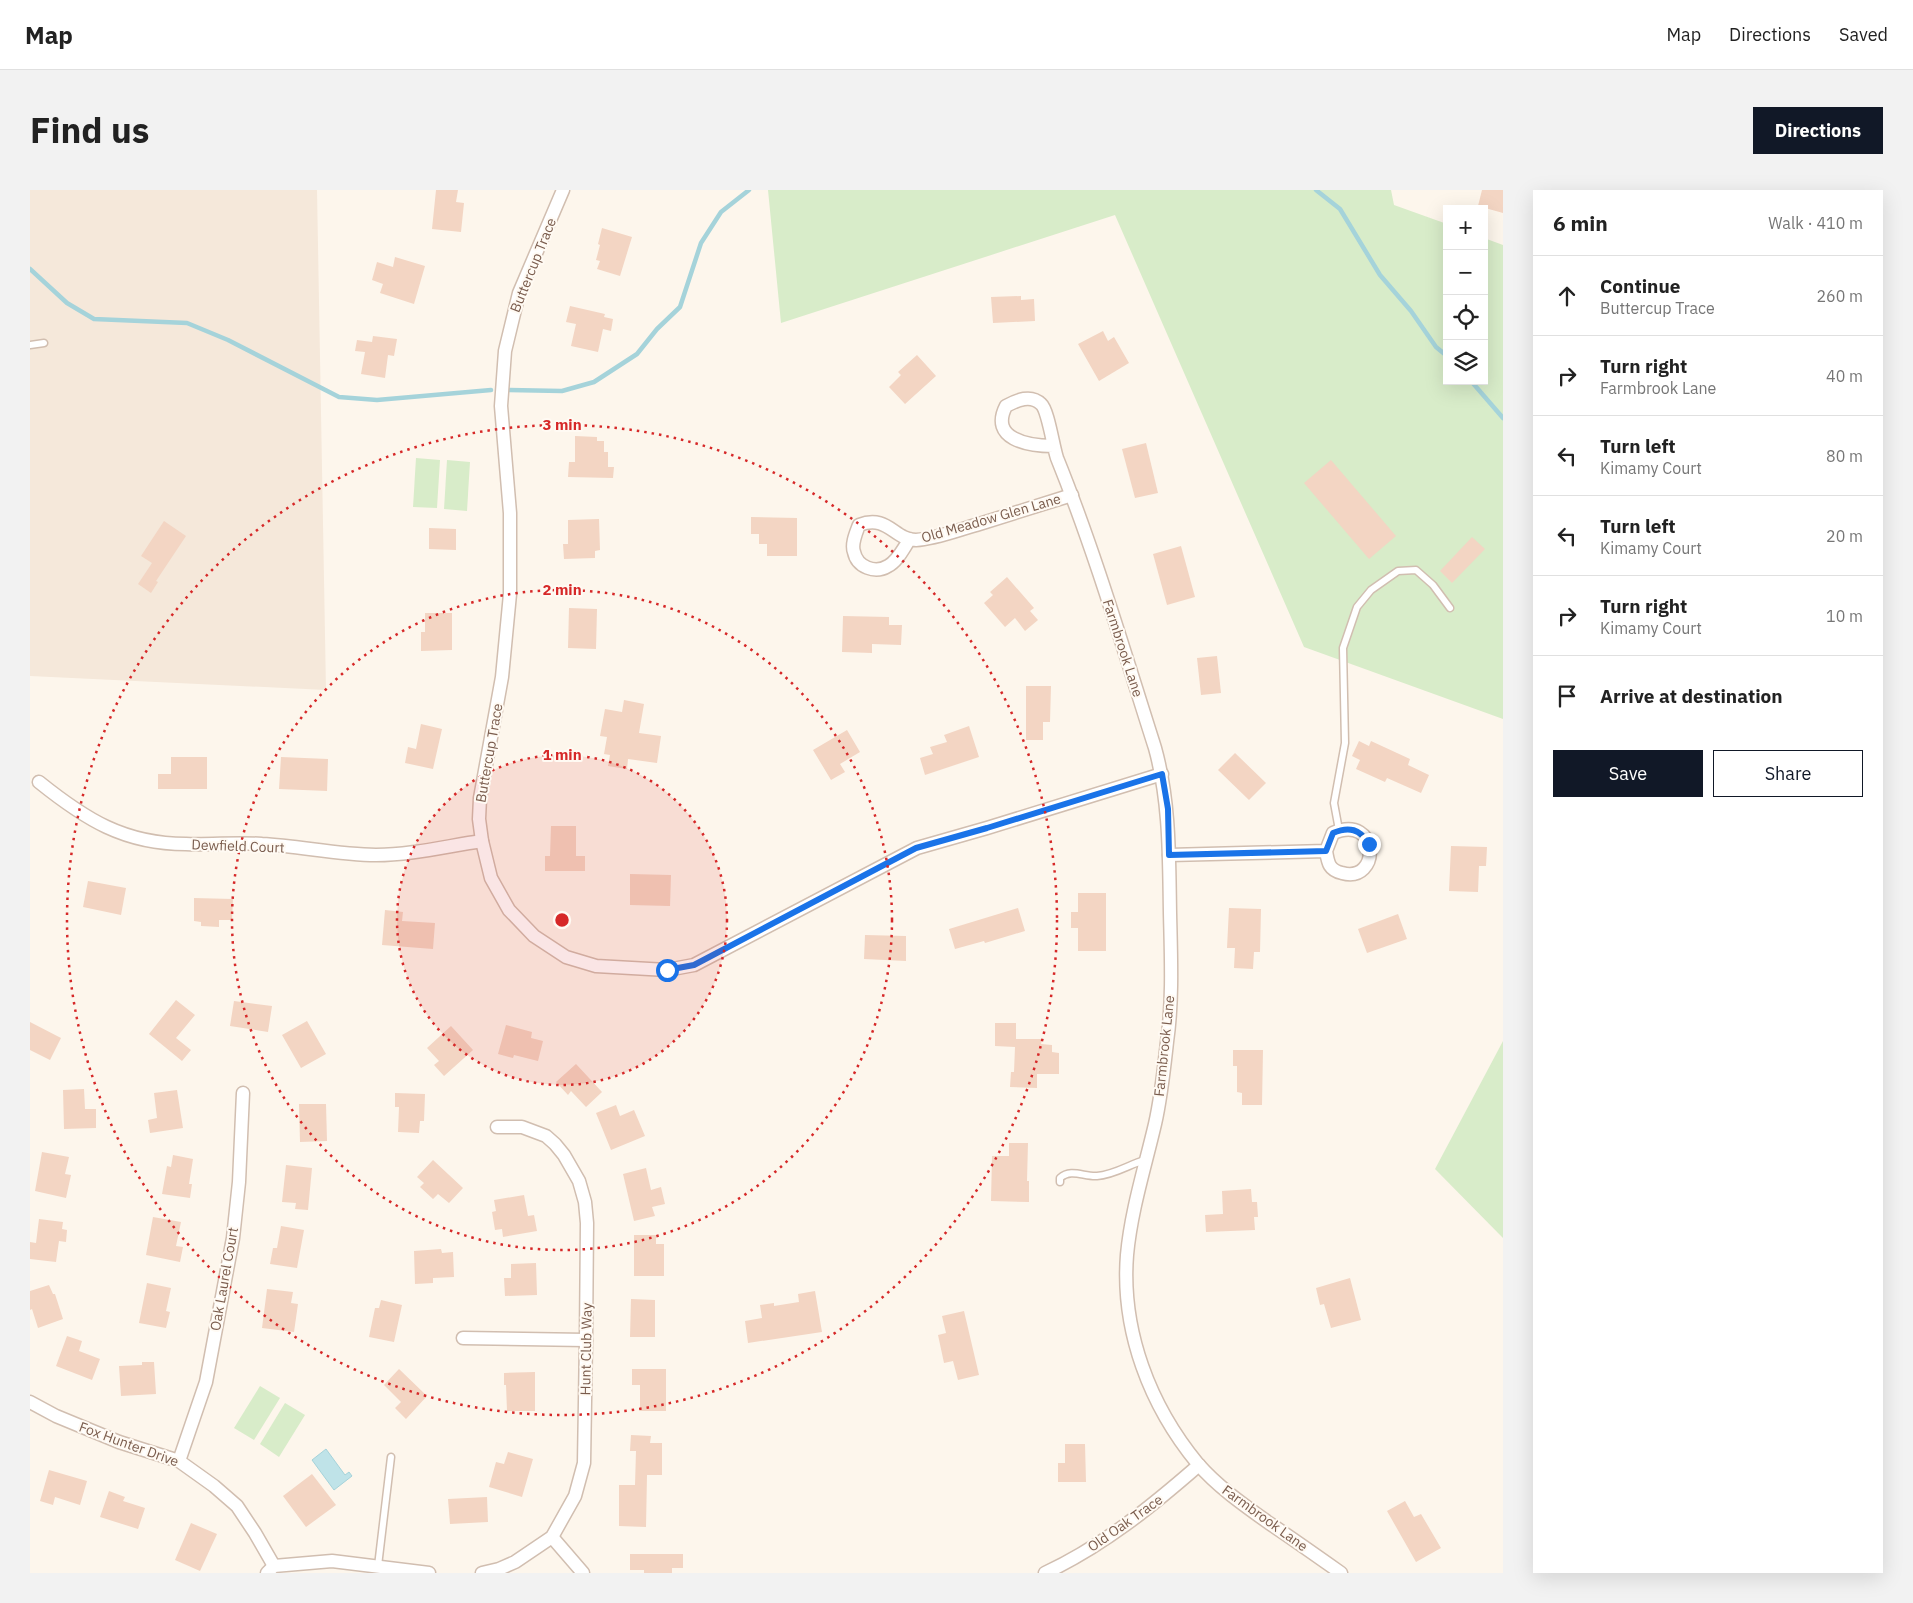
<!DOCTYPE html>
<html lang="en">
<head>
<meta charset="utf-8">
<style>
  :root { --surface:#fff; --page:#f2f2f2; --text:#222; --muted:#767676; --line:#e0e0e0; --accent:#111827 }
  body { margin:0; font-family:"IBM Plex Sans",sans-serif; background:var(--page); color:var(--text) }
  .controls { position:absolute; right:15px; top:15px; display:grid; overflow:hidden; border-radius:0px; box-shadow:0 5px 20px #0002 }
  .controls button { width:45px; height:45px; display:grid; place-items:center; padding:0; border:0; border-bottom:1px solid var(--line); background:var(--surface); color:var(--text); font:25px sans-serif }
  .stop { position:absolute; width:15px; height:15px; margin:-11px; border:4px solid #1a73e8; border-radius:50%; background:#fff }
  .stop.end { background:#1a73e8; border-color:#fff; box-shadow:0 1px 5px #0008 }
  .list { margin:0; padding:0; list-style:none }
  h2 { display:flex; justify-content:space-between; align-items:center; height:65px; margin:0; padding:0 20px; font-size:21px }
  h2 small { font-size:16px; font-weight:400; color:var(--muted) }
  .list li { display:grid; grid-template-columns:32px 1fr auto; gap:15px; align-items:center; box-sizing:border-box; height:80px; padding:0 20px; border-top:1px solid var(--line) }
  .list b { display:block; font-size:19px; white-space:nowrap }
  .list p { margin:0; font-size:16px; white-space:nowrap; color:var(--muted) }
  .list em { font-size:16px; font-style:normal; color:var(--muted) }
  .actions { display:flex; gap:10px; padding:15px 20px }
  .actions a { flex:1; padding:11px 0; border:1px solid var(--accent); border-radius:0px; text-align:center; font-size:18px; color:var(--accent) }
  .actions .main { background:var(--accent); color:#fff }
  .icon { flex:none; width:28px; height:28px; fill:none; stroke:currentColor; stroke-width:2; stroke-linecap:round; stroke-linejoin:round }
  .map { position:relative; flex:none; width:1473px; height:1383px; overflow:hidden; border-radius:0px }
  header { display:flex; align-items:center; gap:30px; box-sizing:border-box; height:70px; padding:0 25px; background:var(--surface); border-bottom:1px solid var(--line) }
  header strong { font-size:24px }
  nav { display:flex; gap:28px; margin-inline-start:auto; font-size:18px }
  .intro { display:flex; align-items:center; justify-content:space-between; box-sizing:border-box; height:120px; padding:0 30px }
  h1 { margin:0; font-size:35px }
  .button { padding:12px 22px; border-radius:0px; background:var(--accent); color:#fff; font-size:18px; font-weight:700 }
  main { display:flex; gap:30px; padding:0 30px }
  aside { flex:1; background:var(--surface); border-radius:0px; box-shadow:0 5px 20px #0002 }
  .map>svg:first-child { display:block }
</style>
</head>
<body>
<header>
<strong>Map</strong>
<nav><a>Map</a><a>Directions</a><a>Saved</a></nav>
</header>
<div class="intro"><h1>Find us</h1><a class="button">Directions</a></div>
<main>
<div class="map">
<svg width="1473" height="1383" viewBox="0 0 1473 1383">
  <rect width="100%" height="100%" fill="#fdf6ec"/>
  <polygon fill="#f5e8da" points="0,0 287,0 296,500 0,486"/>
  <g fill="#d8ecc9">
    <polygon points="738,0 1361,0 1364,15 1417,34 1417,191 1454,191 1454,48 1473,55 1473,529 1274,457 1085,25 751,133"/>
    <polygon points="386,268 410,270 407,318 383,317"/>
    <polygon points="417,270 440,272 437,321 414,319"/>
    <polygon points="1473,851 1473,1048 1405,979"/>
    <polygon points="230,1196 250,1208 224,1250 204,1238"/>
    <polygon points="255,1213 275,1225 249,1267 230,1254"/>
  </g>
  <polygon fill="#bfe3e8" stroke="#a5d3da" points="296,1259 315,1285 319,1282 322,1286 304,1300 282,1270"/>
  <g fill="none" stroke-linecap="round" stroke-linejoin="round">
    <g stroke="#a5d3da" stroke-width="4.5">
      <polyline points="1286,0 1310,19 1350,85 1381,121 1406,157 1417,166"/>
      <polyline points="0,79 37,113 64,129 157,133 198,150 309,207 347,210 461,200"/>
      <polyline points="1441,191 1473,228"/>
      <polyline points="479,200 532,201 564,192 607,164 627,139 650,117 671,53 691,22 719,0"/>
    </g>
  </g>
  <g fill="#f3d5c3">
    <polygon points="406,0 428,0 426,12 434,13 431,42 402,39"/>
    <polygon points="1452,0 1473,0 1473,23 1448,16"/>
    <polygon points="572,38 602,47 590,86 567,79 570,71 566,70 570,55 568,54"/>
    <polygon points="365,67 395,76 384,114 350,103 353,94 342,90 347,72 363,77"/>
    <polygon points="991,106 991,110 1004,109 1005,131 963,133 961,107"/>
    <polygon points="540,116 575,124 574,127 583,129 581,141 573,139 568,162 541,156 546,134 536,132"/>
    <polygon points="1073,141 1078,151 1084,147 1099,173 1069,191 1048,154"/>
    <polygon points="343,146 367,149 364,166 358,165 355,188 331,184 335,162 325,161 327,150 342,152"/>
    <polygon points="887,165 906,186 875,214 859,197 871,185 868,182"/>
    <polygon points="545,246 567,247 567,251 574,251 574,262 578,262 578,277 584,277 583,288 538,287 539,272 545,272"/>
    <polygon points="1116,253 1128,303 1105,308 1092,259"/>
    <polygon points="1301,270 1366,346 1339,369 1274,293"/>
    <polygon points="721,327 767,328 767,366 737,366 737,354 729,354 729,344 721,344"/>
    <polygon points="569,329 570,360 565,361 565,368 534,369 533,354 538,354 538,330"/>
    <polygon points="134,331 156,346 126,391 128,392 121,403 108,394 122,373 111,366"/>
    <polygon points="399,338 426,339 426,360 399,359"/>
    <polygon points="1442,347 1455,359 1422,393 1410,381"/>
    <polygon points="1151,356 1165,407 1137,415 1123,364"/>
    <polygon points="977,387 1004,418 1000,421 1008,430 995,441 985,428 975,437 954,413 963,405 960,402"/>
    <polygon points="539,418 567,419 566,459 538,458"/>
    <polygon points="395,423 422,423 422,460 391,461 391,442 395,442"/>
    <polygon points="813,426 859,427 859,435 872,435 871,455 842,454 842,463 812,462"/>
    <polygon points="1187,466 1191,503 1171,505 1167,468"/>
    <polygon points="996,496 1021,496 1020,532 1013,532 1013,550 996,550"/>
    <polygon points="594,510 614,514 609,543 631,546 627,573 598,569 597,579 578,576 580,565 574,564 577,547 570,546 575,519 592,522"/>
    <polygon points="391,534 412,539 403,579 375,573 378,557 386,559"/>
    <polygon points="939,536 949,567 895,585 890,568 903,564 900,557 917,552 914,545"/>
    <polygon points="817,540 830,562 810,574 815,582 801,590 783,560"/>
    <polygon points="1329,551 1339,556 1341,551 1380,569 1378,575 1399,585 1391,603 1357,588 1355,592 1326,579 1330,570 1322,566"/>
    <polygon points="1205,563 1236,593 1219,610 1188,580"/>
    <polygon points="141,567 177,567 177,599 128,599 128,584 141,584"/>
    <polygon points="251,567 298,569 297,601 249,599"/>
    <polygon points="521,636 546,636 546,666 555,666 555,681 515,681 515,666 520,666"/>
    <polygon points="1421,656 1457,657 1456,676 1449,676 1448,702 1419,701"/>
    <polygon points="600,684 641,685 640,716 600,715"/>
    <polygon points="58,691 96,698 91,725 53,717"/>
    <polygon points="1048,703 1076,703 1076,761 1048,761 1048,738 1041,738 1041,722 1048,722"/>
    <polygon points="164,708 203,709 202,730 189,730 189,737 171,736 171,732 164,731"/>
    <polygon points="988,718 995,741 955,753 954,751 925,759 919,739"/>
    <polygon points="1199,718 1231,719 1230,762 1224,762 1223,779 1204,778 1205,758 1197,758"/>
    <polygon points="355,720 373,722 372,731 405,733 403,759 352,755"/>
    <polygon points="1368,724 1377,749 1337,763 1328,739"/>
    <polygon points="835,745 876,746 876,771 834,769"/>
    <polygon points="146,810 165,825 146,848 161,860 152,871 119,844"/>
    <polygon points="204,811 242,816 238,842 200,836"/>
    <polygon points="277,831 296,864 271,878 252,845"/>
    <polygon points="0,832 31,848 20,870 0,860"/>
    <polygon points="965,833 986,833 986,849 1012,849 1011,854 1022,855 1022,862 1029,863 1029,884 1007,884 1007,898 980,897 981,882 984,882 985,857 965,856"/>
    <polygon points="476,835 502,842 501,848 513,851 508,871 484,865 483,868 468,864"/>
    <polygon points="421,836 443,860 414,886 404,875 409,871 397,858"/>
    <polygon points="1203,860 1233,860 1232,915 1212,915 1212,903 1207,902 1207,876 1203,876"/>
    <polygon points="546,874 572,902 556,917 541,901 538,905 526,892"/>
    <polygon points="54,899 55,919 66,919 66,938 34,939 33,900"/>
    <polygon points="147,900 153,938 120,943 118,930 127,928 124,903"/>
    <polygon points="365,903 395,904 394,931 390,931 389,943 368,942 369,917 365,917"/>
    <polygon points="269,914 296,914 297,951 270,952"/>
    <polygon points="586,915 590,926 604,920 615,946 581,960 566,923"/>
    <polygon points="979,953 998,953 997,991 999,991 999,1012 961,1011 962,966 979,966"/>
    <polygon points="12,962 39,967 35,984 41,985 36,1008 5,1001"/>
    <polygon points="143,965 163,969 159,994 162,994 160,1008 132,1004 137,976 141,977"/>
    <polygon points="403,970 433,998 419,1013 408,1004 403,1009 390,997 394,993 387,987"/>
    <polygon points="256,975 282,978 278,1020 265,1019 266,1013 252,1012"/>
    <polygon points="616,978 621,1000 631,997 635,1014 622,1017 625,1026 604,1031 593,984"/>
    <polygon points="1221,999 1222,1012 1227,1012 1228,1027 1224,1027 1225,1040 1176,1042 1175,1025 1193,1024 1192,1001"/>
    <polygon points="494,1005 498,1026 504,1025 507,1041 473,1047 472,1039 465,1040 462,1022 466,1021 464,1010"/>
    <polygon points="123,1027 151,1032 146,1056 153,1057 150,1072 116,1065"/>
    <polygon points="9,1029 33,1032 32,1039 37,1040 36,1052 29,1051 26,1072 0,1069 0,1052 6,1053"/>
    <polygon points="251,1036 274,1040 267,1078 240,1074 243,1058 247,1058"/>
    <polygon points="604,1045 626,1045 626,1054 634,1054 634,1086 604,1086"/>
    <polygon points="411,1059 412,1063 423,1062 424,1087 403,1088 403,1093 385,1094 384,1061"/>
    <polygon points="506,1073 507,1105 475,1106 474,1088 481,1088 481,1074"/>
    <polygon points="1320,1088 1331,1130 1301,1138 1294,1114 1290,1115 1286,1098"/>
    <polygon points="117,1093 141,1098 136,1121 140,1122 136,1138 109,1133"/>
    <polygon points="19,1095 23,1104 25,1104 33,1129 8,1138 2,1119 0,1120 0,1101"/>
    <polygon points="237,1099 263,1102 261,1113 268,1114 264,1142 232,1138"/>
    <polygon points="785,1101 792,1142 718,1153 715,1131 732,1128 730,1115 744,1113 744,1116 769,1112 768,1104"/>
    <polygon points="601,1109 625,1110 625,1147 600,1147"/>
    <polygon points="351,1110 372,1115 364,1152 339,1147 345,1118 349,1118"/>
    <polygon points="934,1121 949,1185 928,1190 923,1171 914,1173 908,1145 916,1143 912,1126"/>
    <polygon points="37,1146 52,1151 49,1161 70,1169 62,1190 26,1176"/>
    <polygon points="112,1172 124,1172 126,1204 91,1206 89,1176 112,1175"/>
    <polygon points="369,1179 397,1206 376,1229 365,1218 371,1212 354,1195"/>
    <polygon points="602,1179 636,1179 636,1221 610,1221 610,1195 602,1195"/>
    <polygon points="505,1182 505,1221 477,1221 476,1195 474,1195 474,1183"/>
    <polygon points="601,1245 621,1246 620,1253 632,1253 632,1285 617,1285 616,1337 589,1336 589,1295 605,1295 606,1261 600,1261"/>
    <polygon points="1035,1254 1055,1254 1056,1292 1028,1292 1028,1273 1035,1273"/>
    <polygon points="478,1262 503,1269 492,1307 459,1297 466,1272 474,1274"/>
    <polygon points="19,1280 57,1291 50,1315 25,1307 23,1315 10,1311"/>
    <polygon points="282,1284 306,1315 276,1337 253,1306"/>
    <polygon points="79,1301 95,1307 93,1311 115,1318 108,1339 70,1327"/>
    <polygon points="457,1307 458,1332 420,1334 418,1309"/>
    <polygon points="1375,1311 1384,1327 1391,1324 1411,1358 1386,1372 1357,1321"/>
    <polygon points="161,1333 187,1344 170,1381 145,1370"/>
    <polygon points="600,1364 653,1364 653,1378 642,1378 642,1383 614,1383 614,1380 600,1380"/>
  </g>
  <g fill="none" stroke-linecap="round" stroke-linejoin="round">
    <defs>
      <g id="lane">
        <polyline points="0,155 14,153"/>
        <polyline points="1309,640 1304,613 1315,553 1313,458 1327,417 1341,400 1368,381 1386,380 1403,395 1420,418"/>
        <path d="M1030,992v-4c11,-10 24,-1 37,-2 17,-1 33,-12 48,-16"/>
        <polyline points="348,1376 361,1267"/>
      </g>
      <g id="street">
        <polyline points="533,0 489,103 475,161 471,216 480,323 480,404 472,487 450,608 449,629 452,651 461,688 479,720 504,746 536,767 566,776 637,780 664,775 887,658 957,638 1132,584"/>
        <path d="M1023,256c-25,0 -64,-7 -47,-40 11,-6 25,-12 35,-2 7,6 12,42 16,54 38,94 67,193 98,290 15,54 14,109 15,165 1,43 3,87 -3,129 -3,27 -6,56 -12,82 -10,43 -24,87 -28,131 -6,76 23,151 71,209 20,23 46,41 71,59 24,16 48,33 72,50"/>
        <path d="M880,349c-6,8 -12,22 -22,27 -13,8 -31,1 -34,-14 -3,-8 2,-19 5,-27 29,-11 35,15 57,15 19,-1 42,-10 60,-15 32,-10 64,-20 96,-30"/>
        <path d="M9,592c46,37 85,62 147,62 25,1 51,-2 76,0 38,2 76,11 114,11 35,0 71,-9 106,-14"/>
        <path d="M1139,665l157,-4 7,-18c47,-20 48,51 9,40 -13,-3 -14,-10 -16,-22"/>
        <polyline points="433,1148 556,1150"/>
        <polyline points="0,1212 26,1226 89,1252 149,1271 184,1296 207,1316 225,1343 244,1376"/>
        <polyline points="149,1271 176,1192 203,1048 209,992 213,903"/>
        <polyline points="522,1347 553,1383"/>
        <polyline points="237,1383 244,1376 302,1371 399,1383"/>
        <polyline points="452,1383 469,1379 485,1372 522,1347 545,1306 554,1273 556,1150 557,1033 555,1012 549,991 534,965 525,954 516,946 492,937 467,937"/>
        <path d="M1015,1383c58,-27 107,-67 154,-108"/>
      </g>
    </defs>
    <use href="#lane" stroke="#d1beb0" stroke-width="9"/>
    <use href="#street" stroke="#d1beb0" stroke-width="15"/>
    <use href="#lane" stroke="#fff" stroke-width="6"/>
    <use href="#street" stroke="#fff" stroke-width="12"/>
  </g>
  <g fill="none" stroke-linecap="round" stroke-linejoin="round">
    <path stroke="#1a73e8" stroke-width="6" d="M637,780l27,-5 222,-117 71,-20 175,-54 6,35 1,46 157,-4 7,-18c16,-7 27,-4 36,11"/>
  </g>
  <circle cx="532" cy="730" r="165" fill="#d62828" fill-opacity=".12"/>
  <g fill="none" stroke="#d62828" stroke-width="2.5" stroke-dasharray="2.5 5">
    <circle cx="532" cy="730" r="165"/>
    <circle cx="532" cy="730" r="330"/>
    <circle cx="532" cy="730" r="495"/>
  </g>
  <g text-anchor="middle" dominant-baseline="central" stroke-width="4" stroke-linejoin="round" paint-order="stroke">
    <g font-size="14" fill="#7a5c4d" stroke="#fffaf3">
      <text transform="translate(503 75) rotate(-68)">Buttercup Trace</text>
      <text transform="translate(961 328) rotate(-16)">Old Meadow Glen Lane</text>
      <text transform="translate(1093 458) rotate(72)">Farmbrook Lane</text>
      <text transform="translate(459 563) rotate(-80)">Buttercup Trace</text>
      <text transform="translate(208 656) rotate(2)">Dewfield Court</text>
      <text transform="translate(1134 856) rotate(-84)">Farmbrook Lane</text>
      <text transform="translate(194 1089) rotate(-80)">Oak Laurel Court</text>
      <text transform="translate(556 1159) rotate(-89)">Hunt Club Way</text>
      <text transform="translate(99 1254) rotate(20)">Fox Hunter Drive</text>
      <text transform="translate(1235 1328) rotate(36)">Farmbrook Lane</text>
      <text transform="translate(1095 1333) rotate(-35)">Old Oak Trace</text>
    </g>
  </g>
  <circle cx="532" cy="730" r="8" fill="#d62828" stroke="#fffaf3" stroke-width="2.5"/>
  <g font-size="15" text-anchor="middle" font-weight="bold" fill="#d62828" stroke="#fffaf3" stroke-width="4" stroke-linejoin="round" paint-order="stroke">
    <text x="532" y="240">3 min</text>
    <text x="532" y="405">2 min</text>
    <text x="532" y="570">1 min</text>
  </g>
</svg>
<div class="controls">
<button>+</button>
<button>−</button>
<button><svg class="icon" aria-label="locate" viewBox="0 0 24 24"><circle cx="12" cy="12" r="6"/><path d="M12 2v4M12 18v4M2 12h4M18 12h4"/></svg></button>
<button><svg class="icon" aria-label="layers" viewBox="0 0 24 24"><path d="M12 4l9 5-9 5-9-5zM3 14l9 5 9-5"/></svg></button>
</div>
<div class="stop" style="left:637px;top:780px"></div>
<div class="stop end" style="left:1339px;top:654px"></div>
</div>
<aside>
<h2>6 min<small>Walk · 410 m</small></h2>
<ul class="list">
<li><svg class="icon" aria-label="ahead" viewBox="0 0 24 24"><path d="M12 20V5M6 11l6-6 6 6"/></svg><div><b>Continue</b><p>Buttercup Trace</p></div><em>260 m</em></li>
<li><svg class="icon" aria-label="right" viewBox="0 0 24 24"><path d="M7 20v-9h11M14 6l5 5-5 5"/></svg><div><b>Turn right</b><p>Farmbrook Lane</p></div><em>40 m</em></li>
<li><svg class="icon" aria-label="left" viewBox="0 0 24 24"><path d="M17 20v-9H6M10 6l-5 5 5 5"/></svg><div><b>Turn left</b><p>Kimamy Court</p></div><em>80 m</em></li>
<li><svg class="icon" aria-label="left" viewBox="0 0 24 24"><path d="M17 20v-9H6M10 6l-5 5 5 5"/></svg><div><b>Turn left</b><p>Kimamy Court</p></div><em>20 m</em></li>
<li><svg class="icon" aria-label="right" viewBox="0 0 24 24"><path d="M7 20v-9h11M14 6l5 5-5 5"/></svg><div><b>Turn right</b><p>Kimamy Court</p></div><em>10 m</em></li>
<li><svg class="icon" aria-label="arrive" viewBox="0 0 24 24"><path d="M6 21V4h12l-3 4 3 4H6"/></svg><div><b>Arrive at destination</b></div></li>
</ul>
<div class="actions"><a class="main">Save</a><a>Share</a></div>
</aside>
</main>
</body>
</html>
